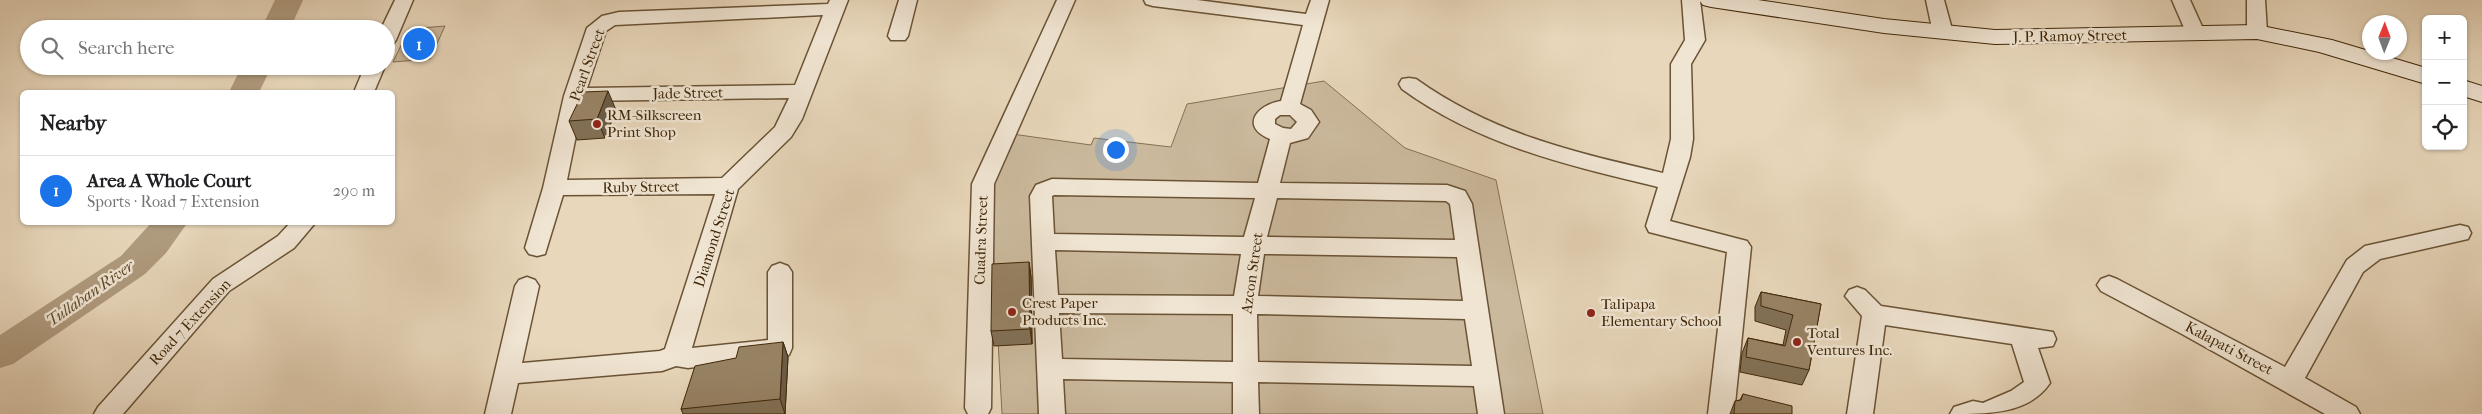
<!DOCTYPE html>
<html lang="en">
<head>
<meta charset="utf-8">
<style>
  :root { --surface:#fff; --page:#f6f6f6; --text:#202124; --muted:#757577; --line:#e0e0e0; --accent:#1a73e8 }
  body { margin:0; font-family:"IM FELL French Canon",serif; background:var(--page); color:var(--text) }
  .controls { position:absolute; right:15px; top:15px; display:grid; overflow:hidden; border-radius:8px; box-shadow:0 1px 4px #0004 }
  .controls button { width:45px; height:45px; display:grid; place-items:center; padding:0; border:0; border-bottom:1px solid var(--line); background:var(--surface); color:var(--text); font:25px sans-serif }
  .compass { position:absolute; left:2362px; top:15px; width:45px; height:45px; border-radius:50%; background:var(--surface); box-shadow:0 1px 4px #0004; rotate:1deg }
  .you { position:absolute; left:1115px; top:149px; width:18px; height:18px; margin:-12px; border:4px solid #fff; border-radius:50%; background:#1a73e8; box-shadow:0 0 0 8px #1a73e833 }
  .badge { display:grid; place-items:center; width:32px; height:32px; border-radius:50%; background:var(--accent); color:#fff; font-size:16px; font-weight:700 }
  .pin { position:absolute; translate:-50% -50%; border:2px solid #fff; box-shadow:0 1px 5px #0006 }
  .list { margin:0; padding:0; list-style:none }
  h2 { display:flex; justify-content:space-between; align-items:center; height:65px; margin:0; padding:0 20px; font-size:21px }
  h2 small { font-size:16px; font-weight:400; color:var(--muted) }
  .list li { display:grid; grid-template-columns:32px 1fr auto; gap:15px; align-items:center; box-sizing:border-box; height:70px; padding:0 20px; border-top:1px solid var(--line) }
  .list b { display:block; font-size:19px; white-space:nowrap }
  .list p { margin:0; font-size:16px; white-space:nowrap; color:var(--muted) }
  .list em { font-size:16px; font-style:normal; color:var(--muted) }
  .icon { flex:none; width:28px; height:28px; fill:none; stroke:currentColor; stroke-width:2; stroke-linecap:round; stroke-linejoin:round }
  .map { position:relative; flex:none; width:2482px; height:414px; overflow:hidden }
  .search { position:absolute; background:var(--surface); box-shadow:0 1px 4px #0004; left:20px; top:20px; width:375px; height:55px; display:flex; align-items:center; gap:12px; box-sizing:border-box; padding:0 18px; border-radius:28px; color:var(--muted); font-size:19px }
  .panel { position:absolute; background:var(--surface); box-shadow:0 1px 4px #0004; left:20px; top:90px; width:375px; height:135px; border-radius:8px }
  .map>svg:first-child { display:block }
</style>
</head>
<body>
<div class="map">
<svg width="2482" height="414" viewBox="0 0 2482 414">
  <rect width="100%" height="100%" fill="#e8d7bb"/>
  <filter id="stains"><feTurbulence type="fractalNoise" baseFrequency=".004" numOctaves="4"/><feColorMatrix values="0 0 0 0 .2 0 0 0 0 .09 0 0 0 0 .02 0 0 0 .5 -.17"/></filter>
  <radialGradient id="worn" r=".72"><stop offset=".6" stop-color="#630" stop-opacity="0"/><stop offset="1" stop-color="#630" stop-opacity=".3"/></radialGradient>
  <g fill="#cbb99d" stroke="#867052">
    <polygon points="445,26 430,59 393,62 409,29"/>
    <polygon points="1324,81 1405,148 1496,180 1543,414 1002,414 990,191 1012,134 1091,145 1094,138 1171,147 1187,104"/>
  </g>
  <g fill="none" stroke-linecap="round" stroke-linejoin="round">
    <g fill="#af9b7e" fill-rule="evenodd">
      <polygon points="275,0 303,0 290,29 261,29"/>
      <polygon points="242,66 272,66 259,92 229,92"/>
      <polygon points="152,222 188,222 166,253 145,274 13,364 0,368 0,335 121,256"/>
    </g>
    <defs>
      <g id="street">
        <polygon points="395,0 413,0 396,40 393,44 386,46 386,29 381,29"/>
        <path d="M830,0h18l-46,119 -11,18 -53,52 -46,159 76,-8v-68l4,-6 8,-3 8,3 4,6v76l-3,7 -101,13 -12,-2 -14,5 -144,12 -7,31h-26l30,-128 4,-6 8,-3 8,3 4,6 -17,77 138,-12 5,-2 50,-155 -152,1 -18,59 -8,2 -8,-2 -4,-6 18,-60 21,-92 23,-68 15,-12 17,-4 209,-8zM823,15l-28,70 -208,3 19,-57 9,-6zM789,98l-14,29 -53,51 -155,2 16,-79z"/>
        <polygon points="899,0 917,0 908,36 905,40 891,40 888,36"/>
        <polygon points="1057,0 1075,0 994,184 991,408 988,414 968,414 965,408 972,184"/>
        <path d="M1144,0h53l109,14 5,-14h18l-29,104 11,6 8,12 -11,16 -18,5 -10,40 167,2 18,6 7,13 32,210h-26l-4,-28 -216,-4 1,32h-26v-32l-170,-3 2,35h-26l-9,-218 6,-11 16,-6 206,4 12,-44c-30,-12 -14,-34 11,-38l22,-76 -150,-19 -7,-2zM1280,115h10l7,7 -6,7 -8,-1 -8,-4v-5zM1054,195l201,3 -11,39 -190,-3 -2,-38zM1277,198l169,3 4,3 5,36 -188,-3zM1055,250l186,4 -7,42 -176,-1zM1264,254l193,3 6,44 -205,-5zM1059,313l174,1v48l-171,-3zM1257,314l208,5 7,47 -214,-4z"/>
        <path d="M1682,0h18l5,40 -14,24 2,75 -3,18 -20,64 77,20 4,6 -17,167h-26l19,-162 -78,-20 -3,-6 12,-39c-91,-22 -179,-42 -256,-98l-3,-5 3,-5 7,-1 7,1c77,55 157,73 247,94l8,-34v-75l14,-24z"/>
        <polygon points="1926,0 1944,0 1953,33 1950,37 1936,37 1933,33"/>
        <polygon points="2172,0 2190,0 2205,33 2202,37 2188,37"/>
        <polygon points="2247,0 2265,0 2267,32 2264,36 2250,36 2247,32"/>
        <polygon points="365,66 385,66 374,92 354,92"/>
        <polygon points="291,222 316,222 294,248 229,291 123,414 94,414 98,407 213,279 278,236"/>
        <polygon points="2460,225 2468,227 2471,233 2468,239 2380,259 2363,272 2305,378 2356,407 2360,414 2325,414 2182,334 2101,291 2097,285 2101,279 2109,276 2117,279 2285,367 2347,260 2365,246"/>
        <path d="M1857,287l8,3 16,16 172,26 3,7 -3,7 -15,2 12,35c-21,31 -62,31 -100,31l4,-7 19,-6 10,2 28,-12 13,-9 -12,-38 -127,-19 -12,89h-26l15,-98 -17,-20 4,-6z"/>
      </g>
      <g id="secondary">
        <polygon points="1699,0 1758,0 1884,19 1995,30 2257,25 2332,40 2426,68 2426,84 2319,52 2257,39 1995,44 1884,33 1711,7 1703,5"/>
        <polygon points="2463,80 2482,86 2482,102 2463,96"/>
      </g>
    </defs>
    <use href="#street" stroke="#6a5335" stroke-width="3"/>
    <use href="#secondary" stroke="#402708" stroke-width="2"/>
    <use href="#street" fill="#f0e5d3" fill-rule="evenodd"/>
    <use href="#secondary" fill="#f0e5d3" fill-rule="evenodd"/>
  </g>
  <g fill="#827157" stroke="#402708">
    <polygon points="616,110 605,138 577,140 569,121"/>
    <polygon points="1029,262 1031,277 1032,344 994,346 991,331"/>
    <polygon points="1761,292 1821,304 1809,370 1802,385 1740,372 1742,353 1748,338 1783,345 1786,330 1755,321 1755,307"/>
    <polygon points="783,342 788,357 785,414 683,414 681,409"/>
    <polygon points="1743,394 1792,414 1730,414 1735,401 1740,400"/>
  </g>
  <g fill="#6a5c47" stroke="#402708">
    <polygon points="608,91 616,110 605,138 597,119"/>
    <polygon points="1029,262 1031,277 1032,344 1030,329"/>
    <polygon points="783,342 788,357 785,414 780,399"/>
  </g>
  <g fill="#978365" stroke="#402708">
    <polygon points="608,91 597,119 569,121 583,92"/>
    <polygon points="1029,262 1030,329 991,331 992,264"/>
    <polygon points="1761,292 1821,304 1809,370 1746,357 1748,338 1785,346 1793,315 1761,306"/>
    <polygon points="783,342 780,399 681,409 695,366 736,358 739,347"/>
    <polygon points="1743,394 1792,406 1792,414 1734,414 1735,401 1741,400"/>
  </g>
  <g fill="#8f2418" stroke="#f0e5d3" stroke-width="2">
    <circle cx="597" cy="124" r="5"/>
    <circle cx="1012" cy="312" r="5"/>
    <circle cx="1591" cy="313" r="5"/>
    <circle cx="1797" cy="342" r="5"/>
  </g>
  <g text-anchor="middle" dominant-baseline="central" stroke-width="5" stroke-linejoin="round" paint-order="stroke">
    <g font-size="15" fill="#402708" stroke="#f0e5d3">
      <text transform="translate(2070 36) rotate(-1)">J. P. Ramoy Street</text>
      <text transform="translate(587 65) rotate(-70)">Pearl Street</text>
      <text transform="translate(688 93) rotate(-1)">Jade Street</text>
      <text transform="translate(641 187) rotate(-1)">Ruby Street</text>
      <text transform="translate(714 238) rotate(-72)">Diamond Street</text>
      <text transform="translate(981 240) rotate(-88)">Cuadra Street</text>
      <text transform="translate(1252 273) rotate(-82)">Azcon Street</text>
      <text transform="translate(190 322) rotate(-47)">Road 7 Extension</text>
      <text transform="translate(2229 348) rotate(28)">Kalapati Street</text>
    </g>
    <g font-size="15" fill="#402708" stroke="#f0e5d3" text-anchor="start">
      <text x="607" y="115">RM-Silkscreen<tspan x="607" dy="17">Print Shop</tspan></text>
      <text x="1022" y="303">Crest Paper<tspan x="1022" dy="17">Products Inc.</tspan></text>
      <text x="1601" y="304">Talipapa<tspan x="1601" dy="17">Elementary School</tspan></text>
      <text x="1807" y="333">Total<tspan x="1807" dy="17">Ventures Inc.</tspan></text>
    </g>
    <g font-size="16" font-style="italic" fill="#614a2b" stroke="#f0e5d3">
      <text transform="translate(90 293) rotate(-35)">Tullahan River</text>
    </g>
  </g>
  <rect width="100%" height="100%" filter="url(#stains)"/>
  <rect width="100%" height="100%" fill="url(#worn)"/>
</svg>
<div class="controls">
<button>+</button>
<button>−</button>
<button><svg class="icon" aria-label="locate" viewBox="0 0 24 24"><circle cx="12" cy="12" r="6"/><path d="M12 2v4M12 18v4M2 12h4M18 12h4"/></svg></button>
</div>
<svg class="compass" viewBox="-18 -18 36 36"><path d="M0-13l5 13h-10z" fill="#e53935"/><path d="M0 13l5-13h-10z" fill="#757577"/></svg>
<div class="you"></div>
<div class="pin badge" style="left:419px;top:44px">1</div>
<div class="search"><svg class="icon" aria-label="search" viewBox="0 0 24 24"><circle cx="10" cy="10" r="6"/><path d="M15 15l6 6"/></svg>Search here</div>
<section class="panel">
<h2>Nearby<small></small></h2>
<ul class="list">
<li><span class="badge">1</span><div><b>Area A Whole Court</b><p>Sports · Road 7 Extension</p></div><em>290 m</em></li>
</ul>
</section>
</div>
</body>
</html>
